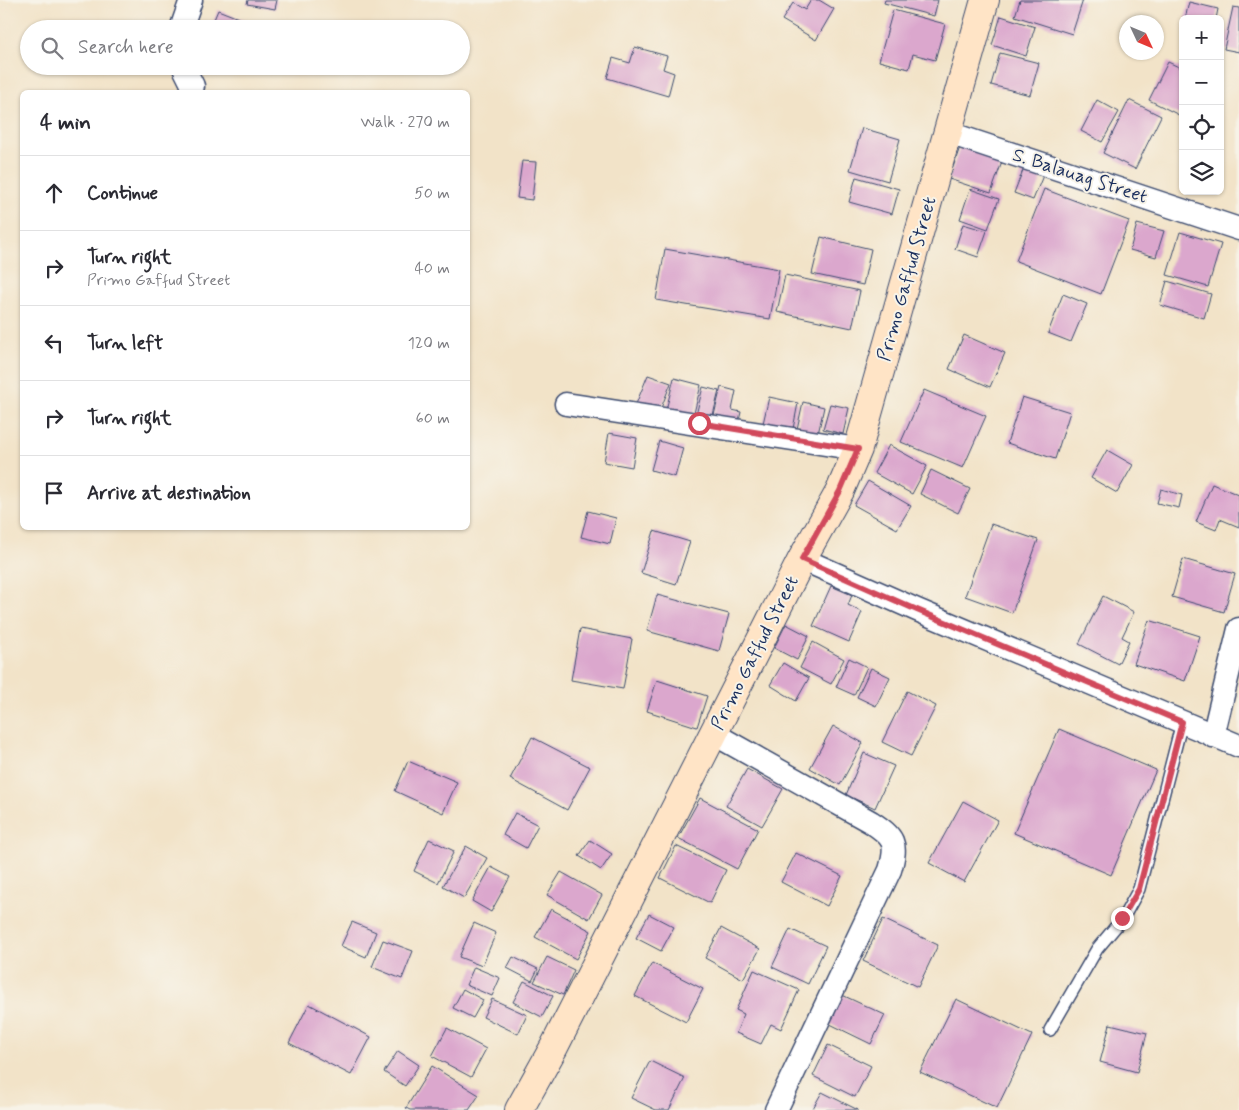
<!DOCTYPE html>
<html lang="en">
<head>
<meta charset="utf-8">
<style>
  :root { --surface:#fff; --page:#f2f2f3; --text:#2b2b33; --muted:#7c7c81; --line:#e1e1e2 }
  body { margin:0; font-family:Mynerve,sans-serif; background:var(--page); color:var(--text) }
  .controls { position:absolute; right:15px; top:15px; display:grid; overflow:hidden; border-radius:8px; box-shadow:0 1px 4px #0004 }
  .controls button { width:45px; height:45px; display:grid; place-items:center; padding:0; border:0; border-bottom:1px solid var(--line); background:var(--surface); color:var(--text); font:25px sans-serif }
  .compass { position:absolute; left:1119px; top:15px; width:45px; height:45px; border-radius:50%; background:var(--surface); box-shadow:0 1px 4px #0004; rotate:134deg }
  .stop { position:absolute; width:15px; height:15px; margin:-11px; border:4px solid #d1495b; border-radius:50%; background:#fff }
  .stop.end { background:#d1495b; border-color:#fff; box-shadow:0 1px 5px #0008 }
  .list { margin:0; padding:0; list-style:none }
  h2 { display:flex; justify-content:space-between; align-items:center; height:65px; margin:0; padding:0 20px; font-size:21px }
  h2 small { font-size:16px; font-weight:400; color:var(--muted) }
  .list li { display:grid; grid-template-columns:32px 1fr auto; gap:15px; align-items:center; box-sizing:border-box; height:75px; padding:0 20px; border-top:1px solid var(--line) }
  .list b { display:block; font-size:19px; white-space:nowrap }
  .list p { margin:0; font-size:16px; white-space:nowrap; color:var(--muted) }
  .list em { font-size:16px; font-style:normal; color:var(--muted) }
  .icon { flex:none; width:28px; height:28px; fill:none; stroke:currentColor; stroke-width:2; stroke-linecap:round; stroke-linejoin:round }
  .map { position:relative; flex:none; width:1239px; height:1110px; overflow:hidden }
  .search { position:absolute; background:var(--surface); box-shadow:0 1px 4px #0004; left:20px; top:20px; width:450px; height:55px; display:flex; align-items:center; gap:12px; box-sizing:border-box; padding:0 18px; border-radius:28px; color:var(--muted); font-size:19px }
  .panel { position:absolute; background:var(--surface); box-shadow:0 1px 4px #0004; left:20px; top:90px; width:450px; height:440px; border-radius:8px }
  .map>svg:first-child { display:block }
</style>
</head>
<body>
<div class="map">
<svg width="1239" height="1110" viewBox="0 0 1239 1110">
  <rect width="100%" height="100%" fill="#f7f3e8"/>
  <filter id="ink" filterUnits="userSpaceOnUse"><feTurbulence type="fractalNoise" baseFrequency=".02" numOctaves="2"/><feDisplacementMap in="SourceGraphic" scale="10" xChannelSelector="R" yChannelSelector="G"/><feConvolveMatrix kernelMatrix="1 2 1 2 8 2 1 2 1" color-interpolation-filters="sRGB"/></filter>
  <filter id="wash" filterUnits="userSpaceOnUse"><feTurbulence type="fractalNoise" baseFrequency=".0096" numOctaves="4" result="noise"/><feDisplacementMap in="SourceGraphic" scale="20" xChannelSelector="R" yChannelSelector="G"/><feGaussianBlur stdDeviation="1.12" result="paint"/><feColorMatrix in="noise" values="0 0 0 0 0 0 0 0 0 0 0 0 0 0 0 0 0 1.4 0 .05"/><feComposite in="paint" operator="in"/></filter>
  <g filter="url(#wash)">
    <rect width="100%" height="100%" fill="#f2e3c8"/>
    <g id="blocks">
      <g fill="#dba7cd">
        <polygon points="248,0 277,0 275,9 247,4"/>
        <polygon points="811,0 819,0 834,9 816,40 782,20 793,3 805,10"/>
        <polygon points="885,0 938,0 934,16 884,3"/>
        <polygon points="1020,0 1083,0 1072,34 1015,16"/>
        <polygon points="1189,2 1218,9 1216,19 1185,19"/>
        <polygon points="1233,7 1239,8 1239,52 1224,49"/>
        <polygon points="218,10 246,21 242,29 210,29"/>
        <polygon points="893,10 945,24 935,60 913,54 909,69 879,61"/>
        <polygon points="1001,16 1035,27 1026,56 992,45"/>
        <polygon points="635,47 667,56 663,69 674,73 668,96 607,78 613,58 630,63"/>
        <polygon points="1000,53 1039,63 1030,95 991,85"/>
        <polygon points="1168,62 1183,69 1183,108 1179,115 1149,100"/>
        <polygon points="1097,100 1119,112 1102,142 1081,131"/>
        <polygon points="1129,100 1161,116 1135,169 1103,153"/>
        <polygon points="862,128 900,139 888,181 850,170"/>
        <polygon points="961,144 1003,159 991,193 949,179"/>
        <polygon points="522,161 536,162 532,200 517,198"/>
        <polygon points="1025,165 1044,173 1033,200 1014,193"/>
        <polygon points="856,177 899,189 892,214 849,202"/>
        <polygon points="970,189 999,199 988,229 960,219"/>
        <polygon points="1044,189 1129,221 1101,294 1016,261"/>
        <polygon points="963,224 987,231 978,257 955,249"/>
        <polygon points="1137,224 1164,231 1156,257 1130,250"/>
        <polygon points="1180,232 1221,244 1208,287 1167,275"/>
        <polygon points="821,237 871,249 863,285 812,274"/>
        <polygon points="665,249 779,269 770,319 656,300"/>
        <polygon points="785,275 860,291 852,328 777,312"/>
        <polygon points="1167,281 1211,294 1204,318 1160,305"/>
        <polygon points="1063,294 1087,304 1071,342 1048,333"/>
        <polygon points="964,335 1005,353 990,387 949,369"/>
        <polygon points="648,375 671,383 659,413 636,404"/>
        <polygon points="674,378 701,385 693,417 666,410"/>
        <polygon points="703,387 719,391 711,423 695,419"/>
        <polygon points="721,387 736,391 732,410 741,412 738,425 713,419"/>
        <polygon points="924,390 986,416 963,468 901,442"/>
        <polygon points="769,397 798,403 792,434 762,428"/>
        <polygon points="1022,397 1070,412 1055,459 1007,443"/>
        <polygon points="803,402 824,407 818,434 797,429"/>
        <polygon points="830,404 849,408 843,434 823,429"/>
        <polygon points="609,433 637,438 632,467 604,462"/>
        <polygon points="659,441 683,448 675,477 651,470"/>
        <polygon points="889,445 927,466 912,494 874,473"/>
        <polygon points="1107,450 1133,465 1117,493 1091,478"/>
        <polygon points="931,470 970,489 958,513 920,494"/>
        <polygon points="868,481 911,506 897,529 854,505"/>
        <polygon points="1212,484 1239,495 1239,527 1220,519 1216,530 1196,522"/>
        <polygon points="1161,489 1182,495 1179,508 1157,503"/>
        <polygon points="588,511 616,518 610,544 581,537"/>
        <polygon points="991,524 1038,540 1012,613 965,596"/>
        <polygon points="654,531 690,542 676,584 641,573"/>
        <polygon points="1183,559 1235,574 1224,612 1172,597"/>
        <polygon points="831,586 852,595 848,605 862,612 849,642 813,626"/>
        <polygon points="657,595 729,614 719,651 647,631"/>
        <polygon points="1103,596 1134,612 1122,637 1129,641 1118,664 1079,644"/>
        <polygon points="1149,620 1200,636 1185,681 1134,664"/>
        <polygon points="786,624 809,636 797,660 774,648"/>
        <polygon points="580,629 632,639 623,689 571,680"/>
        <polygon points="813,642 844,659 831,684 800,668"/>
        <polygon points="849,658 867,667 854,695 836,687"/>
        <polygon points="783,663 809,678 796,701 770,685"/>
        <polygon points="871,668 890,677 876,706 857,697"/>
        <polygon points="657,680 707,696 697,727 647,711"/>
        <polygon points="907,691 936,706 911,756 882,742"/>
        <polygon points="833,726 863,743 840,785 810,768"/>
        <polygon points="1059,729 1156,770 1111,875 1014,833"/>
        <polygon points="532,737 590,767 567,810 510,779"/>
        <polygon points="864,753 894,766 875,808 846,795"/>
        <polygon points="408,761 457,782 443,813 395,791"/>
        <polygon points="747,769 783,789 762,826 726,806"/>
        <polygon points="700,798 758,829 737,869 678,838"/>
        <polygon points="963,801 998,820 964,882 929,863"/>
        <polygon points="515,813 538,825 526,848 503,835"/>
        <polygon points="429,839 454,851 438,883 414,871"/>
        <polygon points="590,840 612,854 601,870 579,856"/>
        <polygon points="466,846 487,858 464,898 443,886"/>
        <polygon points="676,846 726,870 710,903 660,878"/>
        <polygon points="796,853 842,876 827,906 781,882"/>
        <polygon points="491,867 510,877 491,912 472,901"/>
        <polygon points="561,872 602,895 589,919 547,895"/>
        <polygon points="551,909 591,931 576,959 535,937"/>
        <polygon points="649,914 674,927 661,951 636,938"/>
        <polygon points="883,919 938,945 918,987 863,961"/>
        <polygon points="352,922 376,932 366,957 341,946"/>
        <polygon points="474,923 496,933 482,966 459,957"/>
        <polygon points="721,928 760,949 743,979 705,958"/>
        <polygon points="790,929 826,946 808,984 772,967"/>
        <polygon points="383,940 413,951 402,979 372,967"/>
        <polygon points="513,957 538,969 532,981 507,968"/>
        <polygon points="547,957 574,970 563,995 534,982"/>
        <polygon points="652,963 703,989 686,1022 635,996"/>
        <polygon points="474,967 500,978 492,996 466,985"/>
        <polygon points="754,970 799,990 781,1029 771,1024 761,1044 736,1033 744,1014 736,1010"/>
        <polygon points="524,981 553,996 542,1017 513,1002"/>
        <polygon points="463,989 483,1000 473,1018 453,1008"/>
        <polygon points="840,994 885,1015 871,1044 826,1022"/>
        <polygon points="492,999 527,1015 518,1034 483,1017"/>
        <polygon points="956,999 1032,1035 997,1108 920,1072"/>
        <polygon points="309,1004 371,1037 351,1075 289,1043"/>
        <polygon points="1110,1024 1147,1033 1137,1072 1100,1062"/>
        <polygon points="447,1028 486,1049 471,1077 432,1056"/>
        <polygon points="828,1045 871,1066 855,1097 813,1076"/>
        <polygon points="398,1051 419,1065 405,1086 384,1072"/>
        <polygon points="650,1061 685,1078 669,1110 656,1110 631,1098"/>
        <polygon points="432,1066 479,1095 469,1110 410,1110 406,1108"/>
        <polygon points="822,1092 858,1110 812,1110"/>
      </g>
    </g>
  </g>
  <g filter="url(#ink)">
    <use href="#blocks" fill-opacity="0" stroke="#3b4a6e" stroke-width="1"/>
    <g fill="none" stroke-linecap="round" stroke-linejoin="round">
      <defs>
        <polyline id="service" points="1050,1030 1097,949 1123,918 1139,889 1182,722"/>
        <g id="minor">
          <polyline points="181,29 191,0"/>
          <polyline points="183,66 193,86 191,92"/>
          <polyline points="949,133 1239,229"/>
          <polyline points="566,404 858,449"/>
          <polyline points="802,559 917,610 1239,746"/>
          <path d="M714,734l157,88c23,15 27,21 19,48l-114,240"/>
          <polyline points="1213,736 1239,629"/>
        </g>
        <polyline id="secondary" points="519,1110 554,1047 802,559 840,491 858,449 985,0"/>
      </defs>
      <use href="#service" stroke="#3b4a6e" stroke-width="14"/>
      <use href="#minor" stroke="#3b4a6e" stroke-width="25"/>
      <use href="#secondary" stroke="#3b4a6e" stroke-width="30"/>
      <use href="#service" stroke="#fff" stroke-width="11"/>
      <use href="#minor" stroke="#fff" stroke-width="22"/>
      <use href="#secondary" stroke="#ffe4c6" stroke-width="28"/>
    </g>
  </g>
  <g fill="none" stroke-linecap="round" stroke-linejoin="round" filter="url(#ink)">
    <polyline stroke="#d1495b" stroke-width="6" points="699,423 858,449 840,491 802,559 917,610 1182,722 1139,889 1122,918"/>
  </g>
  <g text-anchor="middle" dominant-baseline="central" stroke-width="4" stroke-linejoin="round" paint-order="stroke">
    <g font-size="19" fill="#1b2f5e" stroke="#f7f3e8">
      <text transform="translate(1080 176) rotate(18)">S. Balauag Street</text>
      <text transform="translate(907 279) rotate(-74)">Primo Gaffud Street</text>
      <text transform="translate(755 653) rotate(-63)">Primo Gaffud Street</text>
    </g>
  </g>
</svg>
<div class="controls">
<button>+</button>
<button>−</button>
<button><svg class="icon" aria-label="locate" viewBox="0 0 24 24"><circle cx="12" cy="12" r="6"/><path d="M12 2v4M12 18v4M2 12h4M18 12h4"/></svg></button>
<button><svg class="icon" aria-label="layers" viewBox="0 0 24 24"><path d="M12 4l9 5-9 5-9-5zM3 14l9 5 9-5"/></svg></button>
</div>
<svg class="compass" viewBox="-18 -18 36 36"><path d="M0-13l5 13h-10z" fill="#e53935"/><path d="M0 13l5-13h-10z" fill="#7c7c81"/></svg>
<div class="stop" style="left:699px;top:423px"></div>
<div class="stop end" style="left:1122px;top:918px"></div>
<div class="search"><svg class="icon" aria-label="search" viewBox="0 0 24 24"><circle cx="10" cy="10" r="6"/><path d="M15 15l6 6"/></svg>Search here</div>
<section class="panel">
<h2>4 min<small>Walk · 270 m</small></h2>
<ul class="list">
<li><svg class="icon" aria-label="ahead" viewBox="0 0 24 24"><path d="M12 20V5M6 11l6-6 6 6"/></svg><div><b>Continue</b></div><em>50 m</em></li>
<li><svg class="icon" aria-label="right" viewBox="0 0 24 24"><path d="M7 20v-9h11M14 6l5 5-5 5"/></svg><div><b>Turn right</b><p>Primo Gaffud Street</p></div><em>40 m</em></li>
<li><svg class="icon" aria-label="left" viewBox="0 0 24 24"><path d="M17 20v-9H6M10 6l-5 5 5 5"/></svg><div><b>Turn left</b></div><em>120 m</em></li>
<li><svg class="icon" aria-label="right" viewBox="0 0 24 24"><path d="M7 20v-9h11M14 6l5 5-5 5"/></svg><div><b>Turn right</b></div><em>60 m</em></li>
<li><svg class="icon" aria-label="arrive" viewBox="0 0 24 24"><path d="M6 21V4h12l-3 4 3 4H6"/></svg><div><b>Arrive at destination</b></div></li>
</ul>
</section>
</div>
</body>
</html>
